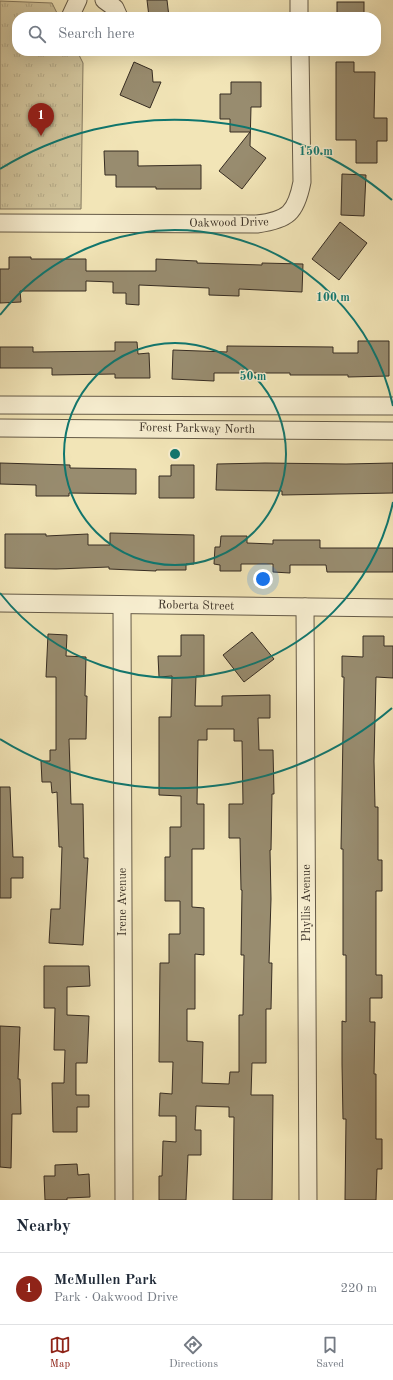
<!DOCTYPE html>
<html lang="en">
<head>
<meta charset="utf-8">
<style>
  :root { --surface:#fff; --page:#f2f2f3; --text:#1f2937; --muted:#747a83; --line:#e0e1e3; --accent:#8f2418 }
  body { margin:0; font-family:"Old Standard TT",serif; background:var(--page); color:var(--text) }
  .you { position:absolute; left:263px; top:579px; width:14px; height:14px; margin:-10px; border:3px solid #fff; border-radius:50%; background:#1a73e8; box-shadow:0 0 0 6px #1a73e833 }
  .badge { display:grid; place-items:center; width:26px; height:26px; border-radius:50%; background:var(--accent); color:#fff; font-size:13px; font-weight:700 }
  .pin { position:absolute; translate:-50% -33px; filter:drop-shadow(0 1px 2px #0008) }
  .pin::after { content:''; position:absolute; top:21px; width:14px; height:12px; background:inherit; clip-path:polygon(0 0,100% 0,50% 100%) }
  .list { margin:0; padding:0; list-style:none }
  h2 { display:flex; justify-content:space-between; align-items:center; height:52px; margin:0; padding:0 16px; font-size:17px }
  h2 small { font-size:13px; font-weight:400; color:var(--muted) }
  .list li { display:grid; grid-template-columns:26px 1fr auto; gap:12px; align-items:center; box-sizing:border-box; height:72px; padding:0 16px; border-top:1px solid var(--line) }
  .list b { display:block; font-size:15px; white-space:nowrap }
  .list p { margin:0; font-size:13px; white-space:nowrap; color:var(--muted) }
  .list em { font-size:13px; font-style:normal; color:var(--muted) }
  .icon { flex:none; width:22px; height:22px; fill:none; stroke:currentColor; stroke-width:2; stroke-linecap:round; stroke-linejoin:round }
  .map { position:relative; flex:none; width:393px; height:1200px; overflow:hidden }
  .search { position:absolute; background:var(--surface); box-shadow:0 4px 16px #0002; left:12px; right:12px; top:12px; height:44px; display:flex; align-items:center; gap:10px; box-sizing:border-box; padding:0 14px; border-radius:16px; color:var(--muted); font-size:15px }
  .sheet { height:124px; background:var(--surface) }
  nav { display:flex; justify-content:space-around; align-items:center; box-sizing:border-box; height:56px; border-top:1px solid var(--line); background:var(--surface); font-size:11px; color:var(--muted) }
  nav a { display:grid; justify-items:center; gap:2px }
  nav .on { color:var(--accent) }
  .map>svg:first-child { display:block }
</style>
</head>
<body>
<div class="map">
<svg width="393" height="1200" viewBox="0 0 393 1200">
  <defs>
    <pattern id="grass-tufts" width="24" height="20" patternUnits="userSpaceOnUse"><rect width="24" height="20" fill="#d2c69e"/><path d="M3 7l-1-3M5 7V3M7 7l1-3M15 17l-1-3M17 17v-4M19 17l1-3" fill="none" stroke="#b5aa88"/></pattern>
  </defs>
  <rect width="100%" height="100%" fill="#f2e5b7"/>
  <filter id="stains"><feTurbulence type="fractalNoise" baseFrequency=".005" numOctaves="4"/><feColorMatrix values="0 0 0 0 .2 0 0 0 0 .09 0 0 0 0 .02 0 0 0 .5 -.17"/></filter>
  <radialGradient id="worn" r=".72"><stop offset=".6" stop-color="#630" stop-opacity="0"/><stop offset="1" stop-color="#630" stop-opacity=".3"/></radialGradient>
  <polygon fill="url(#grass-tufts)" stroke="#847960" points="0,1 52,3 59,17 17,17 17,51 77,51 83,63 81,209 0,209"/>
  <g fill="#988c6f" stroke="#362c22" fill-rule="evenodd">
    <polygon points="147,0 167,0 169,17 149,17"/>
    <rect x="337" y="2" width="27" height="15"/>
    <polygon points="134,62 152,70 153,82 161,82 150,108 120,95"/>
    <polygon points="336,62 354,62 354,72 375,72 374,118 387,118 387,141 377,141 377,163 356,163 356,140 336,140"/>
    <polygon points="231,82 261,82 261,107 251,107 250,146 266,158 242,189 219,171 250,132 230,132 230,119 220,119 220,94 231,94"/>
    <polygon points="104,151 138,151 138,166 201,165 201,189 156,189 156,187 116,187 116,175 105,175"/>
    <polygon points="342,174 366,175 364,216 341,215"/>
    <polygon points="340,222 367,243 339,280 312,259"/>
    <polygon points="9,257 31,257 31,259 86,259 86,271 156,271 156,259 197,261 197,263 262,265 262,263 303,264 302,292 239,289 239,296 209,295 209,288 139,285 139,305 126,304 126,293 113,293 113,282 86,281 86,291 20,291 21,302 0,303 0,269 9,269"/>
    <polygon points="358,341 389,341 389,376 348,377 348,375 290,375 290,373 214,373 214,381 172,379 173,350 227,352 227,346 333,347 333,353 358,353"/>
    <polygon points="115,342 137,342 138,354 149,353 150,378 115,378 115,374 52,375 52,368 0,368 0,347 33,347 33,352 115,351"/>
    <polygon points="0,463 70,465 70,468 136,469 136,494 69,493 69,496 36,496 36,485 0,484"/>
    <polygon points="265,463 346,464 393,463 393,493 282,495 282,491 216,490 217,464"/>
    <polygon points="171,465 194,465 194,498 159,498 159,476 171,476"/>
    <polygon points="110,533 194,535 194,564 186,564 186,570 156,570 156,571 109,569 109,567 56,569 5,568 5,534 46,534 46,536 88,534 88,545 110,545"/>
    <polygon points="221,536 247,536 247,543 273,544 273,540 320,540 320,548 393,548 393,572 327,572 326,565 290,565 290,573 273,572 273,564 241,564 241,571 220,571 220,565 214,564 215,547 220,547"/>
    <polygon points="252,632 274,659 244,682 223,655"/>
    <polygon points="48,634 67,635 66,656 86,657 85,696 87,696 86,739 69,739 71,804 83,804 84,858 88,858 83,945 49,943 51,909 60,909 62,847 59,847 57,792 52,793 51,782 42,782 41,761 50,761 50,750 56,750 56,677 46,677"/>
    <path d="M181,635h23v41h-8l-1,30h27v-10l48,-1v23h-12l1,32h14l1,44h-2l-1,56h-1l1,49 -2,64h3l-1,46h-5v54h-14l-1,32h22l-1,105h-39l1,-83h-5v-10l-33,-1 -1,24h6v25h-13l-2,45h-27v-24h3l1,-35 13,1v-26h-17l1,-23 12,1 1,-32h-14l1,-99h9v-29h11v-33h-15v-44h5v-30h11v-31l-22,-1v-78h12l1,-41 -13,1 -1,-21h23zM207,729h27v12h8l1,63h-14v34h11l1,52h1l-1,65h3l-1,60h-4v57h-9l-1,12 -27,-1 1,-41 -16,-1v-32h8v-55l9,1v-47l-12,-1v-58h12v-45h-7l1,-64h9z"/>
    <polygon points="363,636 384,636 384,646 393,646 393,678 376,677 374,761 375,807 378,807 378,860 382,860 382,891 376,891 376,975 382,975 382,998 370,998 370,1022 375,1022 374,1074 376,1074 376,1139 382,1139 382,1169 377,1169 376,1200 345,1200 346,1119 343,1119 342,1064 342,1021 346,1022 346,955 343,955 343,849 341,849 344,677 342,677 342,656 363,657"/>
    <polygon points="0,787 10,787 13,857 23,857 23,878 11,878 11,898 0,898"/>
    <polygon points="44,966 89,966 90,986 67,987 67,1015 89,1016 87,1063 76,1063 76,1095 89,1095 89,1107 77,1107 77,1132 53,1132 52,1083 64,1083 65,1050 54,1050 55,1008 44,1008"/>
    <polygon points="0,1026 20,1027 18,1079 20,1079 21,1114 12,1114 11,1168 0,1167"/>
    <polygon points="77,1164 78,1175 89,1174 90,1197 67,1198 67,1200 45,1200 44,1176 55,1176 55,1165"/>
  </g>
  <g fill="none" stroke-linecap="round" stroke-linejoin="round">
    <defs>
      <g id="street">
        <polyline points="104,0 115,8 119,17"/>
        <polyline points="299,0 299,17"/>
        <polyline points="70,17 78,0"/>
        <path d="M0,223l257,1c31,-4 39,-11 45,-42l-2,-131"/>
        <polyline points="0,405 393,406"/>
        <polyline points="0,428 393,431"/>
        <polyline points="0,603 393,608"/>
        <polyline points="122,605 124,1200"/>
        <polyline points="305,607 308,1200"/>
      </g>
    </defs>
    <use href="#street" stroke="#655a47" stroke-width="19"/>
    <use href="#street" stroke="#f7eed0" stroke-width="17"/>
  </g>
  <g fill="none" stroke="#0f766e" stroke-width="2">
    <circle cx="175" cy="454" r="111"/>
    <path d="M393 502A223 223 0 0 1 0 593M0 315A223 223 0 0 1 393 406"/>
    <path d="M392 708A334 334 0 0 1 0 739M0 169A334 334 0 0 1 392 200"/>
  </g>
  <g text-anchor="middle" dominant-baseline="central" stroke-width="3" stroke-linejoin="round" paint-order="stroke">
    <g font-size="12" fill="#362c22" stroke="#f7eed0">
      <text transform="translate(229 223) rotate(-1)">Oakwood Drive</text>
      <text transform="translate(197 429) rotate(1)">Forest Parkway North</text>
      <text transform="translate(196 606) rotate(1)">Roberta Street</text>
      <text transform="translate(123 902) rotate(-90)">Irene Avenue</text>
      <text transform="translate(307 903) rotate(-90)">Phyllis Avenue</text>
    </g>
  </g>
  <circle cx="175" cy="454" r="6" fill="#0f766e" stroke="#f7eed0" stroke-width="2"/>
  <g font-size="12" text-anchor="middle" font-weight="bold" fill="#0f766e" stroke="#f7eed0" stroke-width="3" stroke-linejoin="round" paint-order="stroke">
    <text x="316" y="155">150 m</text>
    <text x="333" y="301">100 m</text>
    <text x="253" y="380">50 m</text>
  </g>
  <rect width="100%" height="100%" filter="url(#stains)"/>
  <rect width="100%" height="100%" fill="url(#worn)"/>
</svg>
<div class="you"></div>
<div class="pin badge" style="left:41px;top:136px">1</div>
<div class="search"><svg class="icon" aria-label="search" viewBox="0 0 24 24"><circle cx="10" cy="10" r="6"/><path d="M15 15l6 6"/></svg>Search here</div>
</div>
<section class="sheet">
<h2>Nearby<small></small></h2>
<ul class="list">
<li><span class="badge">1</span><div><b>McMullen Park</b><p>Park · Oakwood Drive</p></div><em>220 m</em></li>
</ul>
</section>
<nav>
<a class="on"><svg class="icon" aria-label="map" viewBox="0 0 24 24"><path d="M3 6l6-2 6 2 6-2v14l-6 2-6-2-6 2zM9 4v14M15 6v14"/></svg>Map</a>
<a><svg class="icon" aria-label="directions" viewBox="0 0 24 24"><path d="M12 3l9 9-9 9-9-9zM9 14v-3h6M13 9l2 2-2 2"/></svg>Directions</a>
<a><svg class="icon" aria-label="saved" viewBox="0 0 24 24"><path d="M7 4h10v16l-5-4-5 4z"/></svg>Saved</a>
</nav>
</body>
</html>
